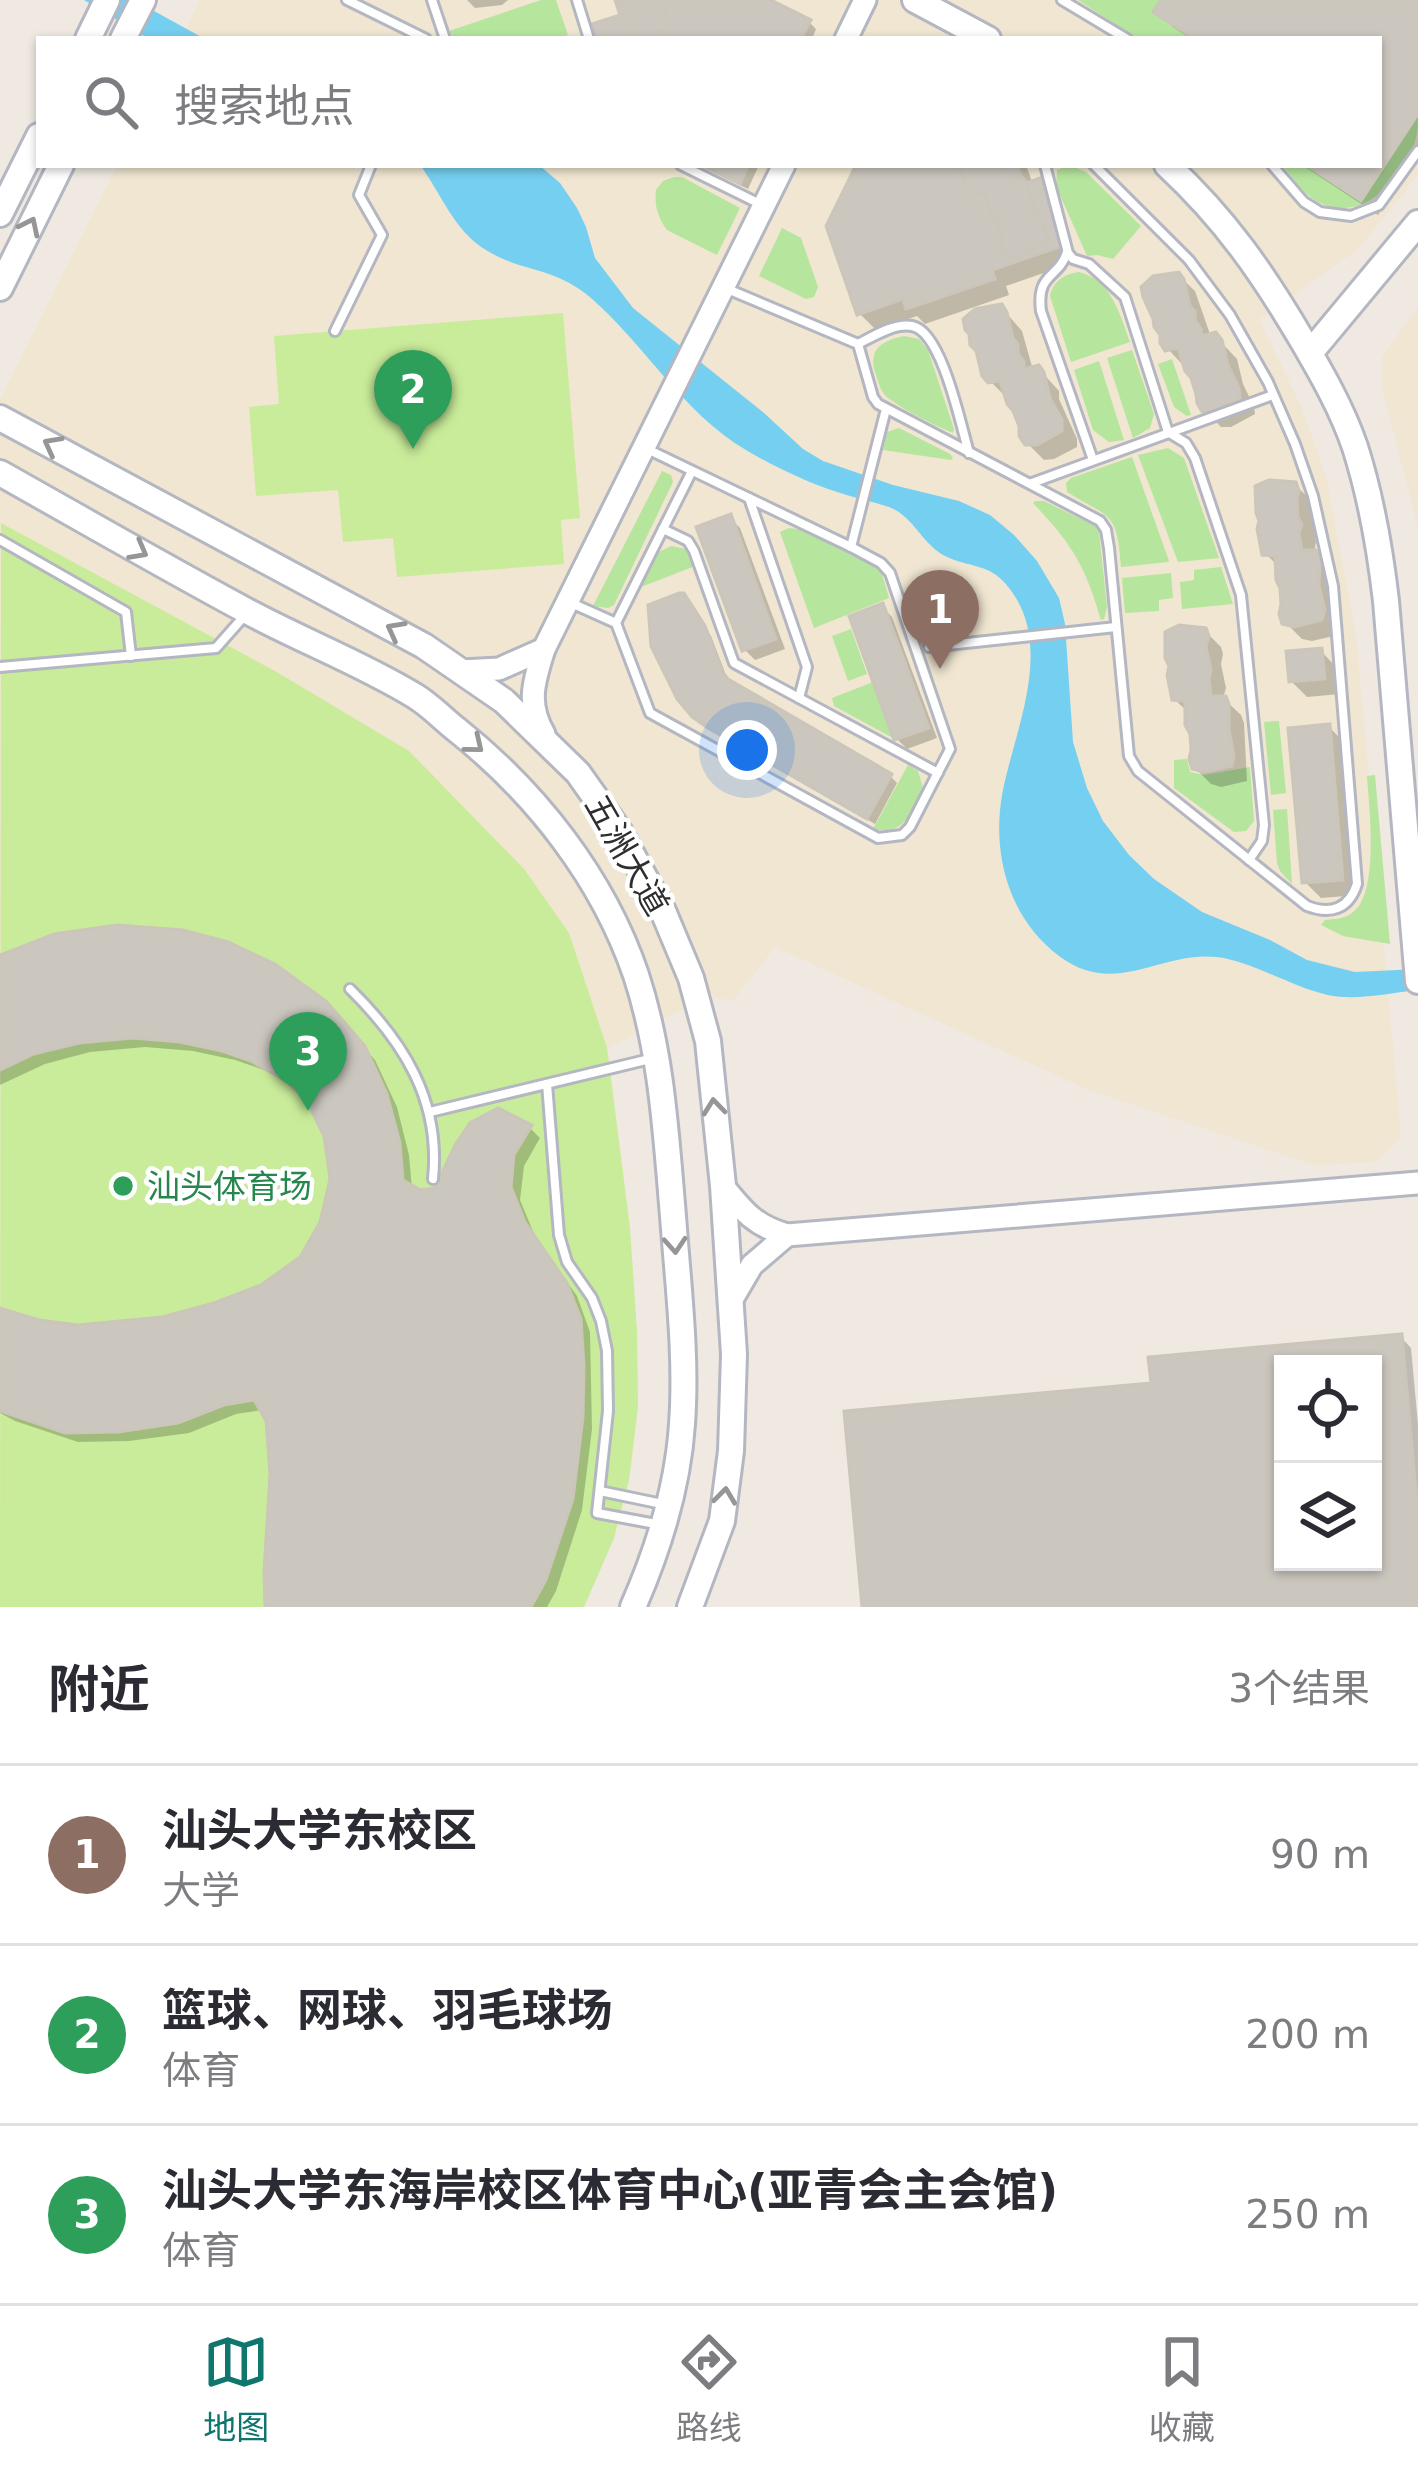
<!DOCTYPE html>
<html lang="zh">
<head>
<meta charset="utf-8">
<style>
  :root { --surface:#fff; --page:#f7f7f7; --text:#2b2b33; --muted:#7c7c81; --line:#e1e1e2; --accent:#0f766e }
  body { margin:0; font-family:"DejaVu Sans","Noto Sans SC",sans-serif; background:var(--page); color:var(--text) }
  .controls { position:absolute; right:36px; bottom:36px; display:grid; overflow:hidden; border-radius:0px; box-shadow:0 3px 9px #0004 }
  .controls button { width:108px; height:108px; display:grid; place-items:center; padding:0; border:0; border-bottom:3px solid var(--line); background:var(--surface); color:var(--text); font:60px sans-serif }
  .you { position:absolute; left:747px; top:750px; width:42px; height:42px; margin:-30px; border:9px solid #fff; border-radius:50%; background:#1a73e8; box-shadow:0 0 0 18px #1a73e833 }
  .badge { display:grid; place-items:center; width:78px; height:78px; border-radius:50%; background:var(--accent); color:#fff; font-size:39px; font-weight:700 }
  .pin { position:absolute; translate:-50% -99px; filter:drop-shadow(0 3px 6px #0008) }
  .pin::after { content:''; position:absolute; top:63px; width:42px; height:36px; background:inherit; clip-path:polygon(0 0,100% 0,50% 100%) }
  .list { margin:0; padding:0; list-style:none }
  h2 { display:flex; justify-content:space-between; align-items:center; height:156px; margin:0; padding:0 48px; font-size:51px }
  h2 small { font-size:39px; font-weight:400; color:var(--muted) }
  .list li { display:grid; grid-template-columns:78px 1fr auto; gap:36px; align-items:center; box-sizing:border-box; height:180px; padding:0 48px; border-top:3px solid var(--line) }
  .list b { display:block; font-size:45px; white-space:nowrap }
  .list p { margin:0; font-size:39px; white-space:nowrap; color:var(--muted) }
  .list em { font-size:39px; font-style:normal; color:var(--muted) }
  .icon { flex:none; width:66px; height:66px; fill:none; stroke:currentColor; stroke-width:2; stroke-linecap:round; stroke-linejoin:round }
  .map { position:relative; flex:none; width:1418px; height:1607px; overflow:hidden }
  .search { position:absolute; background:var(--surface); box-shadow:0 3px 9px #0004; left:36px; right:36px; top:36px; height:132px; display:flex; align-items:center; gap:30px; box-sizing:border-box; padding:0 42px; border-radius:0px; color:var(--muted); font-size:45px }
  .sheet { height:696px; background:var(--surface) }
  nav { display:flex; justify-content:space-around; align-items:center; box-sizing:border-box; height:168px; border-top:3px solid var(--line); background:var(--surface); font-size:33px; color:var(--muted) }
  nav a { display:grid; justify-items:center; gap:6px }
  nav .on { color:var(--accent) }
  .map>svg:first-child { display:block }
</style>
</head>
<body>
<div class="map">
<svg width="1418" height="1607" viewBox="0 0 1418 1607">
  <rect width="100%" height="100%" fill="#efe9e1"/>
  <g fill="#f0e6d1">
    <polygon points="200,0 1418,0 1418,175 1358,249 1259,320 1301,406 1326,477 1356,634 1401,1137 1377,1162 1314,1165 1089,1090 775,947 733,1000 706,997 608,1048 630,1228 637,1332 638,1406 632,1464 614,1538 584,1607 0,1607 0,399 117,165 1379,165 1379,39 181,39"/>
    <polygon points="1418,307 1418,527 1382,386 1382,357"/>
  </g>
  <g fill="#b6e59e">
    <polygon points="541,0 556,0 568,35 555,39 454,39 449,31"/>
    <polygon points="1078,0 1161,0 1154,12 1195,39 1138,39"/>
    <path d="M1418,114c0,32 -6,35 -22,61 -20,30 -58,47 -89,19 -9,-8 -17,-20 -25,-29h24l55,36z"/>
    <polygon points="1069,165 1086,172 1141,226 1113,259 1097,255 1087,256 1056,186 1057,170"/>
    <path d="M674,177h8l58,31 -23,47 -50,-25c-9,-12 -13,-25 -11,-40l7,-9z"/>
    <polygon points="782,228 801,238 818,287 814,297 806,299 759,276"/>
    <path d="M1079,272c32,8 41,42 51,70l-59,20 -21,-66c3,-15 14,-22 29,-24z"/>
    <path d="M904,336l15,3 9,11 26,79 -1,4c-21,-9 -44,-20 -62,-33 -10,-6 -11,-14 -15,-25 -9,-25 5,-34 28,-39z"/>
    <polygon points="1132,350 1154,414 1150,428 1133,438 1107,358"/>
    <polygon points="1172,359 1191,415 1187,416 1174,407 1158,364"/>
    <polygon points="1099,361 1124,440 1109,442 1093,430 1074,370"/>
    <polygon points="899,428 950,454 953,458 951,460 883,450 887,432"/>
    <polygon points="1168,448 1184,458 1219,558 1178,562 1138,455"/>
    <path d="M1132,457l37,104 -1,1 -47,5c-4,-56 -10,-48 -54,-75l-1,-9 5,-5z"/>
    <polygon points="662,471 671,475 673,482 614,605 608,608 593,606"/>
    <path d="M1035,501h9l51,25 4,6 8,75 -3,12 -3,1c-16,-55 -29,-76 -68,-117z"/>
    <polygon points="789,528 799,529 875,566 881,571 889,598 814,628 780,532"/>
    <polygon points="671,546 686,549 695,566 641,587 657,553"/>
    <polygon points="1221,567 1233,604 1182,609 1180,582 1194,580 1194,570"/>
    <polygon points="1171,573 1173,598 1159,600 1159,611 1125,613 1122,578"/>
    <polygon points="851,629 867,674 848,681 832,636"/>
    <polygon points="873,682 893,738 834,706 832,698"/>
    <polygon points="1279,721 1286,793 1271,795 1264,722"/>
    <polygon points="1187,759 1190,772 1204,775 1250,767 1254,821 1246,831 1234,832 1174,788 1174,760"/>
    <path d="M908,765l10,6 6,20c-13,23 -21,45 -51,38z"/>
    <path d="M1375,775l15,169 -47,-8 -22,-11 4,-5c9,-1 19,-1 27,-7 28,-18 17,-107 15,-137z"/>
    <polygon points="1287,809 1292,884 1280,871 1277,863 1273,810"/>
  </g>
  <g fill="#c9ec9a">
    <polygon points="563,313 580,518 561,520 564,564 397,577 393,538 343,542 338,490 256,496 249,407 279,404 274,336"/>
    <polygon points="1,523 275,671 409,751 524,869 569,933 607,1048 630,1228 637,1332 638,1406 629,1480 614,1538 584,1607 0,1607"/>
  </g>
  <g fill="#75cff0">
    <polygon points="84,0 134,0 205,39 149,39"/>
    <path d="M420,165h119l21,18 17,25 9,19 9,31 38,50 131,105 39,36 20,12 70,24 66,16 31,14 24,20 23,26 22,37 6,26 8,118 14,46 16,33 26,34 25,24 48,33 68,28 37,20 48,12 63,-3v21c-29,3 -62,11 -90,5 -34,-7 -79,-35 -112,-38 -56,-6 -101,41 -157,-1 -53,-40 -69,-108 -55,-171 13,-59 48,-137 8,-193 -22,-32 -41,-22 -69,-37 -22,-13 -30,-39 -54,-48 -17,-6 -35,-9 -52,-15 -31,-10 -62,-25 -91,-42 -63,-37 -100,-104 -155,-152 -37,-32 -68,-25 -105,-48 -32,-19 -45,-57 -66,-85z"/>
  </g>
  <g fill="#0003" fill-rule="evenodd">
    <polygon points="467,0 508,0 502,5 475,8"/>
    <polygon points="618,0 764,0 809,22 816,29 812,39 600,39 624,16"/>
    <polygon points="1164,0 1418,0 1418,154 1378,215 1302,165 1379,165 1379,39 1191,39 1173,27 1157,11"/>
    <polygon points="699,165 759,165 748,189"/>
    <polygon points="860,165 1026,165 1033,184 1040,182 1056,198 1076,262 1006,286 1009,295 925,324 917,316 876,330 860,314"/>
    <polygon points="1178,275 1195,291 1211,337 1215,336 1237,359 1243,384 1254,407 1255,414 1231,427 1221,427 1205,410 1193,376 1168,349"/>
    <polygon points="1001,307 1022,331 1033,370 1038,368 1059,391 1059,399 1077,439 1077,447 1054,459 1044,460 1027,443 1007,398 990,381"/>
    <polygon points="1295,485 1312,501 1314,509 1312,518 1316,542 1314,553 1332,570 1338,635 1312,641 1302,639 1285,622 1279,567 1265,553"/>
    <polygon points="730,518 740,528 785,649 755,660 745,650"/>
    <polygon points="690,604 711,636 729,683 890,776 897,783 875,824 703,724"/>
    <polygon points="882,607 892,617 937,738 907,749 897,739"/>
    <polygon points="1205,631 1221,647 1223,654 1221,664 1226,688 1223,698 1241,715 1244,723 1247,781 1221,787 1211,784 1195,768 1188,712 1174,699"/>
    <polygon points="1321,651 1337,668 1340,694 1307,697 1291,681"/>
    <polygon points="1329,727 1345,743 1358,895 1321,898 1305,882"/>
    <polygon points="0,958 336,1016 375,1060 397,1107 409,1155 412,1189 420,1193 437,1191 530,1128 540,1138 524,1166 520,1200 535,1236 577,1296 590,1332 592,1429 582,1510 556,1591 547,1607 268,1607 273,1473 269,1421 263,1410 236,1414 189,1433 129,1441 78,1442 15,1421 0,1413 0,1311 39,1323 78,1328 163,1320 263,1287 302,1259 323,1223 333,1179 327,1135 310,1100 299,1090 264,1070 235,1060 193,1051 145,1047 90,1052 45,1064 0,1085"/>
    <path d="M1401,1337l10,11 7,77v182h-553l289,-221zM1283,1364h90v198h-90z"/>
  </g>
  <g fill="#cbc7bf" stroke="#cbc5ba" stroke-width="3" fill-rule="evenodd">
    <polygon points="615,0 771,0 811,20 801,39 597,39 592,24 620,15"/>
    <polygon points="619,0 663,0 668,26 656,32 659,39 621,39 629,36"/>
    <polygon points="1161,0 1418,0 1418,114 1361,201 1306,165 1379,165 1379,39 1195,39 1153,12"/>
    <polygon points="701,165 749,165 740,184"/>
    <polygon points="856,165 1017,165 1024,184 1040,178 1062,246 992,270 995,279 906,309 903,299 857,315 826,226"/>
    <polygon points="959,165 1001,165 1008,174 1008,180 1022,177 1028,184 1034,209 1046,232 1046,242 1020,256 1008,257 1002,248 1002,238 998,231 997,223 991,216 984,193 971,195 960,172"/>
    <polygon points="1179,272 1184,279 1190,306 1195,311 1195,320 1201,329 1202,336 1216,332 1222,340 1228,365 1239,388 1240,398 1214,412 1202,412 1197,403 1196,394 1191,378 1185,371 1178,348 1165,351 1160,343 1160,335 1154,327 1153,319 1143,297 1141,287 1153,276"/>
    <polygon points="1002,304 1007,312 1013,338 1018,344 1018,353 1024,362 1024,369 1039,365 1044,372 1050,398 1062,420 1062,431 1037,445 1025,445 1019,436 1019,426 1013,411 1007,404 1000,381 988,383 982,376 976,351 970,345 969,334 965,330 963,319 975,309"/>
    <polygon points="1269,480 1296,482 1299,491 1297,500 1298,518 1302,524 1299,533 1302,550 1316,550 1320,559 1319,585 1325,610 1322,620 1294,627 1282,624 1279,614 1281,604 1280,588 1276,580 1275,556 1262,555 1257,529 1259,521 1256,513 1255,486"/>
    <polygon points="731,514 776,639 742,651 696,527"/>
    <polygon points="679,593 684,593 705,626 723,673 728,679 892,774 867,819 708,728 692,717 677,699 651,646 648,605"/>
    <polygon points="883,603 929,728 894,740 849,616"/>
    <polygon points="1179,625 1206,628 1209,636 1206,646 1211,670 1209,679 1211,696 1226,696 1229,704 1229,730 1234,756 1232,766 1204,772 1192,769 1189,759 1191,750 1190,734 1185,725 1185,701 1172,700 1167,675 1169,666 1165,658 1165,632"/>
    <polygon points="1322,648 1325,679 1289,682 1286,651"/>
    <polygon points="1330,724 1343,880 1302,883 1288,728"/>
    <polygon points="117,925 183,930 228,942 275,964 326,1001 365,1046 387,1094 400,1143 403,1180 421,1190 435,1188 455,1145 470,1123 498,1108 532,1125 514,1155 511,1187 525,1222 567,1283 581,1319 584,1366 583,1417 573,1499 546,1580 531,1607 265,1607 264,1572 270,1473 266,1421 254,1400 224,1405 178,1423 118,1432 65,1433 0,1411 0,1308 39,1320 78,1325 162,1317 214,1303 261,1285 300,1257 320,1222 330,1179 324,1136 307,1101 285,1080 251,1061 222,1051 180,1042 133,1038 79,1043 34,1054 0,1070 0,955 54,934"/>
    <path d="M1402,1334l16,179v94h-556l-18,-196 307,-28 -3,-26zM1283,1364h90v198h-90z"/>
  </g>
  <g fill="none" stroke-linecap="round" stroke-linejoin="round">
    <defs>
      <g id="service">
        <polyline points="347,0 426,39"/>
        <polyline points="432,0 445,39"/>
        <polyline points="577,0 589,39"/>
        <polyline points="1062,0 1127,39"/>
        <polyline points="681,165 762,205"/>
        <polyline points="1045,165 1068,253 1073,259 1089,264 1125,297 1168,432 1186,443 1195,458 1241,595 1264,825 1262,841 1249,860"/>
        <polyline points="1272,165 1304,202 1320,212 1351,216 1379,205 1418,151"/>
        <path d="M1067,252c-8,27 -31,20 -26,59l52,149"/>
        <path d="M725,288l133,56 15,53 5,7 222,117 6,9 3,18 20,208 9,15 169,135c24,9 42,3 50,-22l-24,-298 -20,-90 -18,-52 -27,-62 -38,-67 -41,-55 -95,-95"/>
        <polyline points="335,331 382,235 359,195 371,165"/>
        <path d="M858,344c16,-8 36,-21 54,-18 30,5 49,100 57,127"/>
        <polyline points="1032,483 1273,395"/>
        <polyline points="749,498 807,667 799,698"/>
        <polyline points="663,529 688,541 694,551 734,663 938,773"/>
        <polyline points="0,540 126,612 131,656"/>
        <polyline points="851,547 886,409"/>
        <polyline points="569,602 616,623 650,713 878,838 902,835 910,827 950,749 890,573 881,563 853,548 645,448"/>
        <polyline points="616,623 692,471"/>
        <polyline points="929,647 1116,627"/>
        <polyline points="0,667 216,648 247,613"/>
        <path d="M350,989c54,53 91,112 83,190"/>
        <polyline points="547,1084 559,1235 567,1262 592,1298 601,1321 607,1351 608,1411 597,1513 661,1525"/>
        <polyline points="430,1112 650,1059"/>
        <polyline points="600,1491 667,1505"/>
      </g>
      <g id="tertiary">
        <polyline points="846,39 865,0"/>
        <polyline points="461,671 499,669 544,649"/>
        <path d="M544,734c-18,-31 -10,-53 0,-85l240,-484"/>
        <path d="M723,1186c20,25 32,40 64,49l631,-52"/>
        <polyline points="731,1301 752,1265 787,1235"/>
      </g>
      <g id="secondary">
        <polyline points="915,0 988,39"/>
        <polyline points="88,39 107,0"/>
        <polyline points="123,39 143,0"/>
        <path d="M1167,165c58,54 95,107 135,175 20,34 40,69 53,107 16,50 25,102 31,154l32,380"/>
        <polyline points="0,214 39,136"/>
        <polyline points="0,288 61,165"/>
        <polyline points="1310,353 1418,223"/>
        <polyline points="0,418 424,646 504,701 578,773 619,831 663,911 691,978 708,1041 723,1186 734,1354 731,1451 722,1521 690,1607"/>
        <path d="M0,473c82,46 163,93 245,137 55,30 116,53 170,86 15,9 28,23 42,34 79,63 146,148 179,245 26,79 30,160 37,241 5,69 14,140 9,208 -4,63 -24,126 -49,183"/>
      </g>
    </defs>
    <use href="#service" stroke="#b4b7c1" stroke-width="14"/>
    <use href="#tertiary" stroke="#b4b7c1" stroke-width="27"/>
    <use href="#secondary" stroke="#b4b7c1" stroke-width="30"/>
    <use href="#service" stroke="#fff" stroke-width="8"/>
    <use href="#tertiary" stroke="#fff" stroke-width="21"/>
    <use href="#secondary" stroke="#fff" stroke-width="24"/>
  </g>
  <defs><path id="oneway-chevron" d="M-2-3.5L2.5 0L-2 3.5" fill="none" stroke-width="1.6" stroke-linecap="round" stroke-linejoin="round" transform="scale(3)"/></defs>
  <g stroke="#969696">
    <use href="#oneway-chevron" transform="translate(30 226) rotate(-64)"/>
    <use href="#oneway-chevron" transform="translate(52 445) rotate(-152)"/>
    <use href="#oneway-chevron" transform="translate(139 551) rotate(29)"/>
    <use href="#oneway-chevron" transform="translate(395 630) rotate(-152)"/>
    <use href="#oneway-chevron" transform="translate(475 745) rotate(39)"/>
    <use href="#oneway-chevron" transform="translate(714 1107) rotate(-96)"/>
    <use href="#oneway-chevron" transform="translate(675 1245) rotate(86)"/>
    <use href="#oneway-chevron" transform="translate(725 1496) rotate(-83)"/>
  </g>
  <circle fill="#2e9e5b" stroke="#fff" stroke-width="4.5" cx="123" cy="1186" r="12"/>
  <g text-anchor="middle" dominant-baseline="central" stroke-width="9" stroke-linejoin="round" paint-order="stroke">
    <g font-size="33" fill="#2e2e2e" stroke="#fff">
      <text transform="translate(627 855) rotate(60)">五洲大道</text>
    </g>
    <g font-size="33" fill="#27864d" stroke="#fff" text-anchor="start">
      <text x="147" y="1186">汕头体育场</text>
    </g>
  </g>
</svg>
<div class="controls">
<button><svg class="icon" aria-label="locate" viewBox="0 0 24 24"><circle cx="12" cy="12" r="6"/><path d="M12 2v4M12 18v4M2 12h4M18 12h4"/></svg></button>
<button><svg class="icon" aria-label="layers" viewBox="0 0 24 24"><path d="M12 4l9 5-9 5-9-5zM3 14l9 5 9-5"/></svg></button>
</div>
<div class="you"></div>
<div class="pin badge" style="left:940px;top:669px;background:#8d6e63">1</div>
<div class="pin badge" style="left:413px;top:449px;background:#2e9e5b">2</div>
<div class="pin badge" style="left:308px;top:1111px;background:#2e9e5b">3</div>
<div class="search"><svg class="icon" aria-label="search" viewBox="0 0 24 24"><circle cx="10" cy="10" r="6"/><path d="M15 15l6 6"/></svg>搜索地点</div>
</div>
<section class="sheet">
<h2>附近<small>3个结果</small></h2>
<ul class="list">
<li><span class="badge" style="background:#8d6e63">1</span><div><b>汕头大学东校区</b><p>大学</p></div><em>90 m</em></li>
<li><span class="badge" style="background:#2e9e5b">2</span><div><b>篮球、网球、羽毛球场</b><p>体育</p></div><em>200 m</em></li>
<li><span class="badge" style="background:#2e9e5b">3</span><div><b>汕头大学东海岸校区体育中心(亚青会主会馆)</b><p>体育</p></div><em>250 m</em></li>
</ul>
</section>
<nav>
<a class="on"><svg class="icon" aria-label="map" viewBox="0 0 24 24"><path d="M3 6l6-2 6 2 6-2v14l-6 2-6-2-6 2zM9 4v14M15 6v14"/></svg>地图</a>
<a><svg class="icon" aria-label="directions" viewBox="0 0 24 24"><path d="M12 3l9 9-9 9-9-9zM9 14v-3h6M13 9l2 2-2 2"/></svg>路线</a>
<a><svg class="icon" aria-label="saved" viewBox="0 0 24 24"><path d="M7 4h10v16l-5-4-5 4z"/></svg>收藏</a>
</nav>
</body>
</html>
